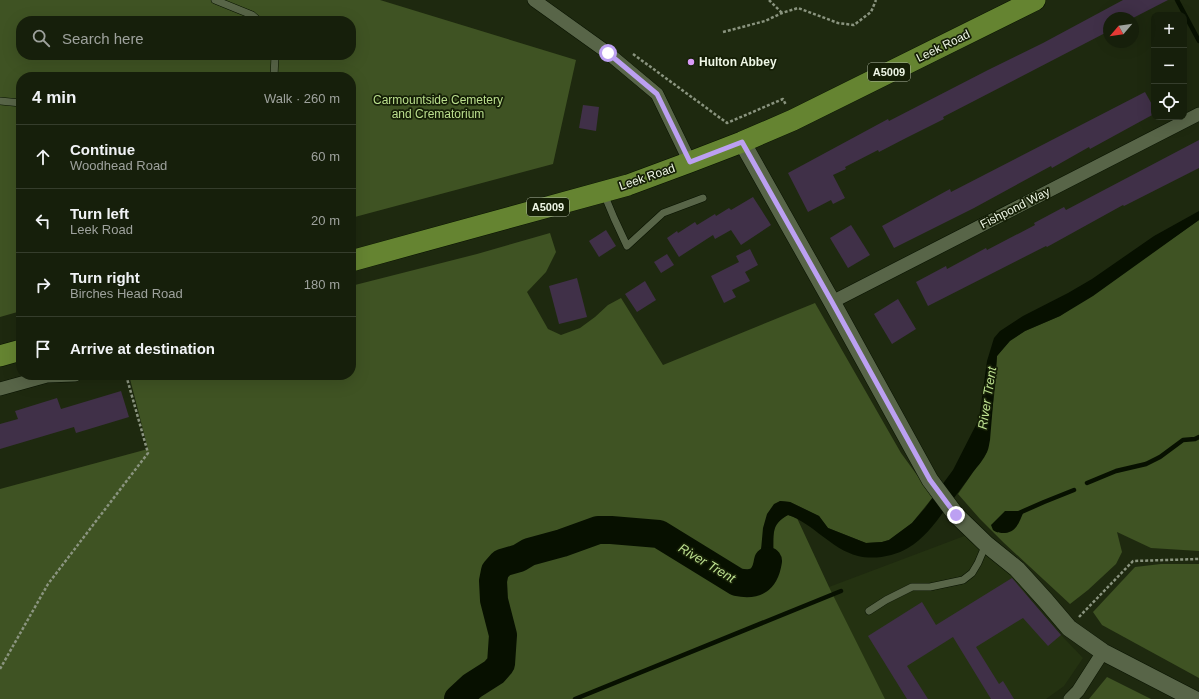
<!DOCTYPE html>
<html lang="en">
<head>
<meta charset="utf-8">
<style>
  :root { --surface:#161f0b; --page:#1f2714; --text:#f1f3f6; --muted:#9ea29d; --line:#353d2c }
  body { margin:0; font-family:Arial,sans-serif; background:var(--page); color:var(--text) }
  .controls { position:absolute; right:12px; top:12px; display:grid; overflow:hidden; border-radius:8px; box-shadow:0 4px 16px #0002 }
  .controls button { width:36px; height:36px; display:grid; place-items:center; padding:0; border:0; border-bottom:1px solid var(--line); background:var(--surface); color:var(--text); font:20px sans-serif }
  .compass { position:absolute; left:1103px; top:12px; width:36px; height:36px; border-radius:50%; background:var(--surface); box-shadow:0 4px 16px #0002; rotate:241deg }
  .stop { position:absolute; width:12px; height:12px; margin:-9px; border:3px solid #bca0f2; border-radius:50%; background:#fff }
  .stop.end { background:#bca0f2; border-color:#fff; box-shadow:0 1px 4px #0008 }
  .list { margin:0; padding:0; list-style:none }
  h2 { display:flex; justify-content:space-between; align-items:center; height:52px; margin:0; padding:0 16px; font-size:17px }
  h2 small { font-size:13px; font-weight:400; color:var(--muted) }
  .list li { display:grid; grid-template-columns:26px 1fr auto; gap:12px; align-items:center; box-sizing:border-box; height:64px; padding:0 16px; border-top:1px solid var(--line) }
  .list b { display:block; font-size:15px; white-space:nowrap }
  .list p { margin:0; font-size:13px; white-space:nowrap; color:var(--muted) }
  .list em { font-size:13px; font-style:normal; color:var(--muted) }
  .icon { flex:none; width:22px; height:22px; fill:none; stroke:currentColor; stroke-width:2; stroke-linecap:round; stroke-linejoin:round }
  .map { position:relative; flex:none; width:1199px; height:699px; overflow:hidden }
  .search { position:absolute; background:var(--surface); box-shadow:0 4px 16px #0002; left:16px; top:16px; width:340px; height:44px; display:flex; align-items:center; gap:10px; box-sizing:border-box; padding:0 14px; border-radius:16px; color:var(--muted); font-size:15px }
  .panel { position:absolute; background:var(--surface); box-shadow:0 4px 16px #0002; left:16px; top:72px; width:340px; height:308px; border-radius:16px }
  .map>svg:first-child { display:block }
</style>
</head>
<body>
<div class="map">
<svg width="1199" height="699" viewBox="0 0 1199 699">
  <rect width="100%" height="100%" fill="#1e290f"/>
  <polygon fill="#243211" points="967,535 1015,576 1031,601 1061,635 1083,658 1064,686 1046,699 885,699 829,587"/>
  <g fill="#3f5323" fill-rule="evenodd">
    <path d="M0,0h380l196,60 -23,104 -202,54v-141h-330v234l-21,6zM21,21h330v34h-330z"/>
    <polygon points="1199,220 1199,551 1151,548 1117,532 1122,552 1116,564 1088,590 1070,604 1004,543 980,519 958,494 987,452 995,388 997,356 1010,340 1025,331 1060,316"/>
    <polygon points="550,233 556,252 546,272 527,292 548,329 561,335 580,328 595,317 608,305 621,298 663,365 815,303 901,453 933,497 912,523 889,540 882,542 866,543 828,528 819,516 790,502 780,501 761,549 756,571 750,577 742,576 746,593 753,593 759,591 773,554 774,531 776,524 782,518 788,515 797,518 829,587 885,699 0,699 0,489 148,449 129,375 351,375 351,286 477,254"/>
    <polygon points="1161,564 1199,564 1199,678 1102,625 1093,612 1135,567"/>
    <polygon points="1107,677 1151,699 1089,699"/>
  </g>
  <g fill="#071000">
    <path d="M1199,211v9l-106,76 -33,20 -35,15 -15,10 -13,15 -7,84c-1,4 -1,8 -3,12 -3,7 -9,14 -14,20 -9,13 -19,26 -29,39 -10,14 -21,28 -36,37 -13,8 -34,12 -50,8 -27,-7 -44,-32 -70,-41 -7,4 -13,9 -14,17 -2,7 0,15 -1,22 -1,17 -5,41 -27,39l-5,-17 9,1 6,-6 4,-10 3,-33 4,-14 7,-10 6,-3 10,1 29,14 9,12 38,15 16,-1 7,-2 23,-17 13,-15 28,-38 26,-51 8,-58 7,-23 6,-7 23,-15 45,-23 24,-14 62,-43z"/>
    <path d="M1005,511h19c-4,9 -7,21 -19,22 -5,0 -8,0 -12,-3l-2,-5z"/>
  </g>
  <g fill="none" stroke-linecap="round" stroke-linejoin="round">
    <g stroke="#071000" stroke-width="4.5">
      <polyline points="1177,0 1199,41"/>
      <polyline points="1087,483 1116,471 1146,464 1160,457 1183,440 1195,439 1199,437"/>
      <polyline points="1019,513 1044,502 1074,490"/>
      <polyline points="575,699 841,591"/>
    </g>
    <path stroke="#071000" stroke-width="28" d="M458,699l14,-13 22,-14 7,-8 2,-29 -9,-35 -1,-19 2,-10 7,-8 17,-5 10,-6 33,-9 36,-13h13l48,4 78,48c19,4 28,-2 31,-21"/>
  </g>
  <g fill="#403048">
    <polygon points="1123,0 1168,0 1133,18 1109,18 1109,31 943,117 944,119 906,138 879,152 878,150 845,167 846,169 833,175 845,198 833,204 831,200 808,212 788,173 888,119 889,121 988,70 1043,43"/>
    <polygon points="1145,92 1154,108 1154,114 1090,149 1089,147 1052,168 1051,166 974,208 894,248 882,226 950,189 951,192"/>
    <polygon points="583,105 599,107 596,131 579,128"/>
    <polygon points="1199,140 1199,168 1124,206 1123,205 1047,247 1046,246 928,306 916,282 946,266 947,269 986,248 987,250 1035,225 1034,223 1064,207 1066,210"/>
    <polygon points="753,197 771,225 741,245 731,230 715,239 713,235 679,257 667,238 677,231 678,233 695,222 697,225 715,214 716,216 729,208 731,210"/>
    <polygon points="851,225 870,255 848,268 830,238"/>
    <polygon points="606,230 616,246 599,257 589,241"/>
    <polygon points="750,249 758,265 745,272 750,281 732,290 736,297 724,303 711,276 739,262 736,256"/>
    <polygon points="667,254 674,265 661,273 654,262"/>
    <polygon points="577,278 587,317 559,324 549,286"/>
    <polygon points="645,281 656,300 637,312 625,294"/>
    <polygon points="898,299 916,329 892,344 874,314"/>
    <polygon points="121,391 129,417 76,433 74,427 0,449 0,424 18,419 15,411 57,398 61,409"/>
    <polygon points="1012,578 1061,635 1048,646 1023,618 976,647 999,684 1003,681 1014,699 991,699 953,637 907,666 928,699 907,699 868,636 922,602 936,625"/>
  </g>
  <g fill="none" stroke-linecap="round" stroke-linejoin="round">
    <defs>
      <g id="service">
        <polyline points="215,0 252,15 259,21"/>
        <polyline points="274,77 275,55"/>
        <polyline points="0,101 21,103"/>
        <polyline points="604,194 614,218 627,246 663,213 703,198"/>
        <polyline points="869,611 886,600 912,587 930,587 963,580 972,573 978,563 986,544"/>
      </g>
      <g id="minor">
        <polyline points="534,0 608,53 657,94 690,162"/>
        <polyline points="832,302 1199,114"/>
        <polyline points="0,389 47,376 75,375"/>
        <polyline points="1070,699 1078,691 1103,652"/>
      </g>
      <polyline id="tertiary" points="742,142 832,302 930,480 956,515 986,544 1017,569 1046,601 1069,628 1103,652 1194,699"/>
      <g id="primary">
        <polyline points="351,261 628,185 690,162 742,142 793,120 1035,0"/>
        <polyline points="0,356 21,350"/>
      </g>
    </defs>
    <use href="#service" stroke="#081200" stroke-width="8"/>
    <use href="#minor" stroke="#081200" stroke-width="14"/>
    <use href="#tertiary" stroke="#081200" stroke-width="18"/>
    <use href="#primary" stroke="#081200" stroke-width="22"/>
    <g stroke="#8a947f" stroke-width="2.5" stroke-dasharray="3 2" stroke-linecap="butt">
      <polyline points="769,0 782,13"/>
      <polyline points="723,32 765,21 782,13 798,8 838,23 854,25 871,12 876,0"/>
      <polyline points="633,54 727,123 783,99 786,105"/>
      <polyline points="1079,617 1133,561 1199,559"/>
      <polyline points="0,669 48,584 148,453 126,375"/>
    </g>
    <use href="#service" stroke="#586548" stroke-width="7"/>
    <use href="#minor" stroke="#586548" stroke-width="13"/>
    <use href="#tertiary" stroke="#586548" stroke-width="17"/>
    <use href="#primary" stroke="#658431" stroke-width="21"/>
  </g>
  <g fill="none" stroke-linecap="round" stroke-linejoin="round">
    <polyline stroke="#bca0f2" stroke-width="5" points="608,53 657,94 690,162 742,142 832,302 930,480 956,515"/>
  </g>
  <circle fill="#d99af7" stroke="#151f06" stroke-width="1.5" cx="691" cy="62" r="4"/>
  <g text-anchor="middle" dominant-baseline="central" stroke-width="3.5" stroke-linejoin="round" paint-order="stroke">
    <g fill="#151f06" stroke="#adb6a2" stroke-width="1">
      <rect x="868" y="63" width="42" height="18" rx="3"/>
      <rect x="527" y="198" width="42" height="18" rx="3"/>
    </g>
    <g font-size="11" font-weight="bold" fill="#eef6e5">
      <text x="889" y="72">A5009</text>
      <text x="548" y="207">A5009</text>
    </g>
    <g font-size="12" fill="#eef6e5" stroke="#151f06">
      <text transform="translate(943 46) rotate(-26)">Leek Road</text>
      <text transform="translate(647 177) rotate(-19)">Leek Road</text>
      <text transform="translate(1015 208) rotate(-27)">Fishpond Way</text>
    </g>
    <g font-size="12" font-weight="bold" fill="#eef6e5" stroke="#151f06" text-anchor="start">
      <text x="699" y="62">Hulton Abbey</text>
    </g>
    <g font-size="12" fill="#bbdf8e" stroke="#151f06">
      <text x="438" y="100">Carmountside Cemetery<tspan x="438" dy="14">and Crematorium</tspan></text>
    </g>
    <g font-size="13" font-style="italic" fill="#bde190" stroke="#151f06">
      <text transform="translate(987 398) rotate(-81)">River Trent</text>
      <text transform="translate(707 563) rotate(31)">River Trent</text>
    </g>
  </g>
</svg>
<div class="controls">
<button>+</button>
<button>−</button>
<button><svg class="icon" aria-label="locate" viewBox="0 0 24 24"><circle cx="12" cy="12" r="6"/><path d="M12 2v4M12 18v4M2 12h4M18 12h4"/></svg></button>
</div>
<svg class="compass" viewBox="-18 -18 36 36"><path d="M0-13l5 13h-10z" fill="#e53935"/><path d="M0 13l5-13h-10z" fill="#9ea29d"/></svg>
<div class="stop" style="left:608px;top:53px"></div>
<div class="stop end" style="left:956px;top:515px"></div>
<div class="search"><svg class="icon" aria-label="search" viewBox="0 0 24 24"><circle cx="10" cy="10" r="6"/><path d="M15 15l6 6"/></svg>Search here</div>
<section class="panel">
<h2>4 min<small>Walk · 260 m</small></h2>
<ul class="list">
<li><svg class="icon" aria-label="ahead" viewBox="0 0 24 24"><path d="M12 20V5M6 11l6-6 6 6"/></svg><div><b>Continue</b><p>Woodhead Road</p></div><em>60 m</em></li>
<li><svg class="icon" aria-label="left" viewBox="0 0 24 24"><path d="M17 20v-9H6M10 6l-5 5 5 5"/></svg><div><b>Turn left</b><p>Leek Road</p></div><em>20 m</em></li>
<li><svg class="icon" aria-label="right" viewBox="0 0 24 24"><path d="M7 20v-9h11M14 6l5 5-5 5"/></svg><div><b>Turn right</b><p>Birches Head Road</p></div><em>180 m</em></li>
<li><svg class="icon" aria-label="arrive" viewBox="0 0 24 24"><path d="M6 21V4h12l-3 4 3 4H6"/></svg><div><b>Arrive at destination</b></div></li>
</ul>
</section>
</div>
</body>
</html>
